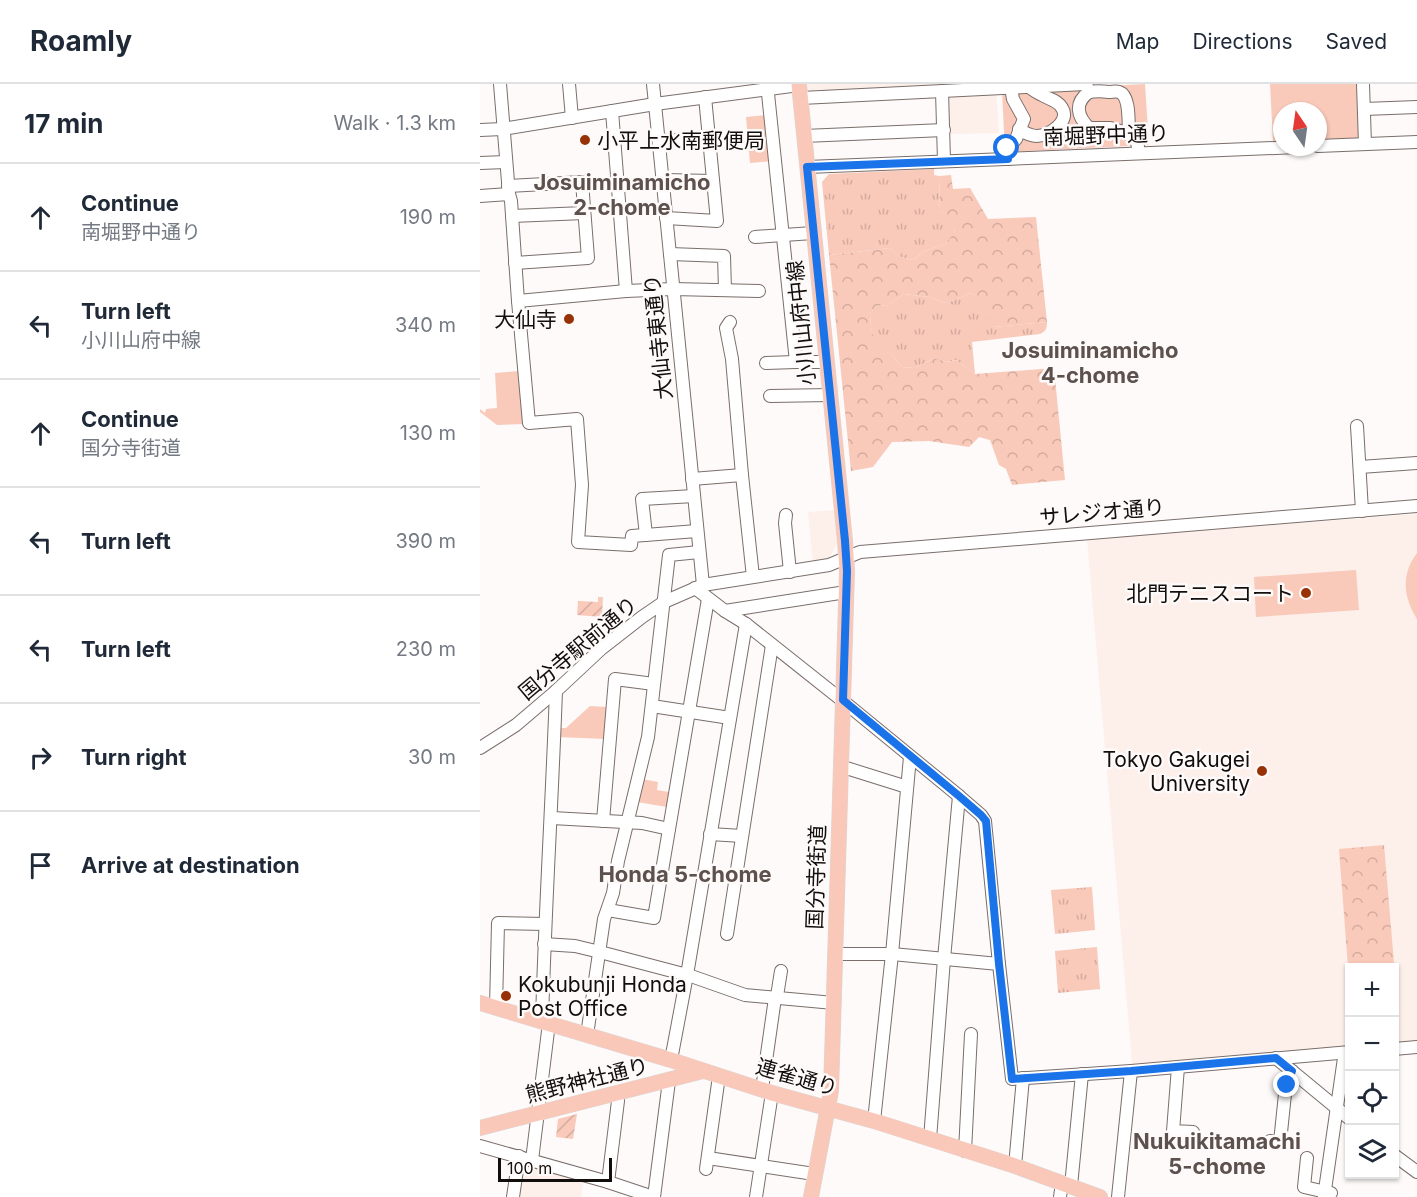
<!DOCTYPE html>
<html lang="en">
<head>
<meta charset="utf-8">
<style>
  :root { --surface:#fff; --page:#f6f6f7; --text:#1f2937; --muted:#747a83; --line:#e0e1e3 }
  body { margin:0; font-family:Inter,"Noto Sans JP",sans-serif; background:var(--page); color:var(--text) }
  .controls { position:absolute; right:18px; bottom:18px; display:grid; overflow:hidden; border-radius:0px; box-shadow:0 2px 4px #0004 }
  .controls button { width:54px; height:54px; display:grid; place-items:center; padding:0; border:0; border-bottom:2px solid var(--line); background:var(--surface); color:var(--text); font:30px sans-serif }
  .compass { position:absolute; left:793px; top:18px; width:54px; height:54px; border-radius:50%; background:var(--surface); box-shadow:0 2px 4px #0004; rotate:347deg }
  .scale { position:absolute; left:18px; bottom:15px; width:114px; box-sizing:border-box; padding-left:6px; border:3px solid #120e0c; border-top:0; font-size:16px; line-height:21px; white-space:nowrap; color:#120e0c; -webkit-text-stroke:4px #fdfaf9; paint-order:stroke }
  .stop { position:absolute; width:18px; height:18px; margin:-14px; border:4px solid #1a73e8; border-radius:50%; background:#fff }
  .stop.end { background:#1a73e8; border-color:#fff; box-shadow:0 2px 6px #0008 }
  .list { margin:0; padding:0; list-style:none }
  h2 { display:flex; justify-content:space-between; align-items:center; height:78px; margin:0; padding:0 24px; font-size:26px }
  h2 small { font-size:20px; font-weight:400; color:var(--muted) }
  .list li { display:grid; grid-template-columns:39px 1fr auto; gap:18px; align-items:center; box-sizing:border-box; height:108px; padding:0 24px; border-top:2px solid var(--line) }
  .list b { display:block; font-size:22px; white-space:nowrap }
  .list p { margin:0; font-size:20px; white-space:nowrap; color:var(--muted) }
  .list em { font-size:20px; font-style:normal; color:var(--muted) }
  .icon { flex:none; width:33px; height:33px; fill:none; stroke:currentColor; stroke-width:2; stroke-linecap:round; stroke-linejoin:round }
  .map { position:relative; flex:none; width:937px; height:1113px; overflow:hidden }
  header { display:flex; align-items:center; gap:36px; box-sizing:border-box; height:84px; padding:0 30px; background:var(--surface); border-bottom:2px solid var(--line) }
  header strong { font-size:28px }
  nav { display:flex; gap:33px; margin-inline-start:auto; font-size:21px }
  main { display:flex }
  aside { flex:1; background:var(--surface) }
  .map>svg:first-child { display:block }
</style>
</head>
<body>
<header>
<strong>Roamly</strong>
<nav><a>Map</a><a>Directions</a><a>Saved</a></nav>
</header>
<main>
<aside>
<h2>17 min<small>Walk · 1.3 km</small></h2>
<ul class="list">
<li><svg class="icon" aria-label="ahead" viewBox="0 0 24 24"><path d="M12 20V5M6 11l6-6 6 6"/></svg><div><b>Continue</b><p>南堀野中通り</p></div><em>190 m</em></li>
<li><svg class="icon" aria-label="left" viewBox="0 0 24 24"><path d="M17 20v-9H6M10 6l-5 5 5 5"/></svg><div><b>Turn left</b><p>小川山府中線</p></div><em>340 m</em></li>
<li><svg class="icon" aria-label="ahead" viewBox="0 0 24 24"><path d="M12 20V5M6 11l6-6 6 6"/></svg><div><b>Continue</b><p>国分寺街道</p></div><em>130 m</em></li>
<li><svg class="icon" aria-label="left" viewBox="0 0 24 24"><path d="M17 20v-9H6M10 6l-5 5 5 5"/></svg><div><b>Turn left</b></div><em>390 m</em></li>
<li><svg class="icon" aria-label="left" viewBox="0 0 24 24"><path d="M17 20v-9H6M10 6l-5 5 5 5"/></svg><div><b>Turn left</b></div><em>230 m</em></li>
<li><svg class="icon" aria-label="right" viewBox="0 0 24 24"><path d="M7 20v-9h11M14 6l5 5-5 5"/></svg><div><b>Turn right</b></div><em>30 m</em></li>
<li><svg class="icon" aria-label="arrive" viewBox="0 0 24 24"><path d="M6 21V4h12l-3 4 3 4H6"/></svg><div><b>Arrive at destination</b></div></li>
</ul>
</aside>
<div class="map">
<svg width="937" height="1113" viewBox="0 0 937 1113">
  <defs>
    <pattern id="grass-tufts" width="24" height="20" patternUnits="userSpaceOnUse" patternTransform="scale(1.5)"><rect width="24" height="20" fill="#f9c9ba"/><path d="M3 7l-1-3M5 7V3M7 7l1-3M15 17l-1-3M17 17v-4M19 17l1-3" fill="none" stroke="#d4ab9f"/></pattern>
    <pattern id="forest-crowns" width="20" height="18" patternUnits="userSpaceOnUse" patternTransform="scale(1.5)"><rect width="20" height="18" fill="#f9c9ba"/><path d="M2 6a3 3 0 1 1 6 0M12 15a3 3 0 1 1 6 0" fill="none" stroke="#d4ab9f"/></pattern>
    <pattern id="garden-furrows" width="10" height="10" patternUnits="userSpaceOnUse" patternTransform="scale(1.5)"><rect width="10" height="10" fill="#f9c9ba"/><path d="M-1 1l2-2M0 10L10 0M9 11l2-2" fill="none" stroke="#d4ab9f"/></pattern>
  </defs>
  <rect width="100%" height="100%" fill="#fdfaf9"/>
  <g fill="#fdefea">
    <polygon points="328,0 485,0 329,8"/>
    <polygon points="516,8 519,49 467,50 466,13"/>
    <polygon points="355,426 358,458 348,476 333,479 328,428"/>
    <polygon points="937,430 937,963 915,965 914,884 870,884 869,968 651,987 652,978 607,455"/>
    <polygon points="39,1072 104,1091 101,1113 33,1113"/>
  </g>
  <g fill="url(#grass-tufts)">
    <polygon points="454,85 454,91 459,92 460,127 472,134 475,149 465,160 442,168 434,176 420,173 410,164 349,171 342,98 349,90"/>
    <path d="M491,209l5,3 17,31 54,-5c0,7 -1,9 -7,12l-68,8 3,32 -19,-14 -9,2 -13,-4 -19,10 -13,-1 -10,-12 -15,-8 -6,-19 -1,-15 6,-7 12,-1 16,-11 26,3 11,5 6,1z"/>
    <polygon points="612,803 615,846 575,850 571,806"/>
    <polygon points="617,863 620,905 578,909 575,867"/>
  </g>
  <g fill="url(#forest-crowns)">
    <polygon points="471,91 473,105 490,104 508,135 556,133 567,238 513,243 497,224 496,212 491,209 467,219 461,218 450,213 424,210 408,221 396,222 390,229 391,244 397,262 412,271 422,283 435,284 454,274 467,278 476,276 495,290 574,284 585,396 532,401 526,385 519,381 510,356 499,353 489,363 449,357 412,358 393,383 371,387 349,171 410,164 420,173 434,176 442,168 465,160 475,148 471,134 460,127 459,92"/>
    <polygon points="904,761 914,879 868,883 859,765"/>
  </g>
  <g fill="#f9c9ba">
    <polygon points="665,0 669,61 525,68 522,7"/>
    <polygon points="790,0 879,0 881,54 838,56 838,27 802,27 802,58 793,58"/>
    <polygon points="287,31 292,77 270,79 266,33"/>
    <polygon points="39,287 46,340 17,341 0,328 0,325 5,329 6,325 17,324 15,289"/>
    <path d="M937,469v66c-14,-22 -16,-45 0,-66z"/>
    <polygon points="876,486 879,526 776,533 774,493"/>
    <polygon points="110,622 128,623 126,655 77,653 78,644 86,644"/>
    <polygon points="162,695 178,698 177,706 189,708 187,723 157,718"/>
  </g>
  <g fill="url(#garden-furrows)">
    <polygon points="118,513 123,513 122,533 97,531 98,517 118,518"/>
    <polygon points="97,1030 93,1055 76,1053 78,1035"/>
  </g>
  <g fill="none" stroke-linecap="round" stroke-linejoin="round">
    <defs>
      <g id="minor">
        <polyline points="20,0 29,110 31,117 38,217 49,339 97,335 102,401 98,458 151,461 152,452 217,447"/>
        <polyline points="89,0 92,34"/>
        <polyline points="173,0 223,501"/>
        <polyline points="287,0 316,278 347,278"/>
        <path d="M606,0l3,8c-15,11 -12,24 0,36h21l16,5 10,6 2,8"/>
        <polyline points="883,0 885,60"/>
        <polyline points="462,7 464,77"/>
        <path d="M609,8c6,-1 13,-1 20,0 3,0 7,-1 10,0 12,4 9,32 10,42"/>
        <polyline points="321,14 605,0"/>
        <polyline points="884,25 937,23"/>
        <polyline points="132,27 146,207"/>
        <path d="M539,45c6,4 11,7 18,7 12,0 34,-15 25,-28 -4,-8 -14,-9 -20,-13 -5,-2 -9,-5 -13,-8"/>
        <polyline points="0,46 23,45 175,20 319,1"/>
        <polyline points="324,52 464,46"/>
        <polyline points="179,57 229,55"/>
        <polyline points="838,62 937,58"/>
        <polyline points="528,75 527,64 536,55 544,35 533,15 531,4"/>
        <polyline points="0,79 26,78"/>
        <polyline points="327,83 818,63"/>
        <polyline points="183,96 233,97"/>
        <polyline points="28,102 102,98 108,174 35,179"/>
        <polyline points="0,112 29,110"/>
        <polyline points="32,132 104,129"/>
        <polyline points="186,134 237,137 225,13"/>
        <polyline points="275,153 333,149"/>
        <polyline points="190,170 244,172 245,206"/>
        <polyline points="38,217 146,207 193,205 279,207"/>
        <polyline points="250,238 246,244 252,275 262,391 273,493"/>
        <polyline points="286,279 316,278"/>
        <polyline points="290,312 350,311"/>
        <polyline points="877,342 882,427"/>
        <polyline points="880,383 937,379"/>
        <polyline points="212,395 262,391"/>
        <polyline points="306,431 305,439 310,488"/>
        <polyline points="166,451 162,415 214,412"/>
        <polyline points="215,504 245,527 266,540 363,617 479,712 501,731 505,737 519,880 532,995 651,987 870,968"/>
        <polyline points="245,527 366,508"/>
        <polyline points="172,622 250,634"/>
        <polyline points="0,664 36,641 76,607 121,565 162,533 184,518 223,501 349,481 380,468 937,422"/>
        <polyline points="360,682 427,703"/>
        <polyline points="72,734 162,739 189,745"/>
        <polyline points="123,737 135,595 174,600"/>
        <polyline points="230,750 262,752"/>
        <polyline points="128,826 174,834 228,515"/>
        <polyline points="247,850 292,561"/>
        <polyline points="64,860 95,862 120,868 211,892 265,911 354,919"/>
        <polyline points="355,870 412,870 519,880"/>
        <polyline points="16,923 18,839 65,840"/>
        <path d="M62,937c3,-110 10,-220 14,-330"/>
        <polyline points="107,951 124,835 133,809 138,777 168,653 189,471 219,468"/>
        <polyline points="914,965 937,963"/>
        <polyline points="796,974 870,1035"/>
        <polyline points="191,976 207,891 266,540"/>
        <polyline points="698,983 693,1047 713,1048"/>
        <polyline points="282,1005 295,914 297,912 301,887"/>
        <polyline points="394,1037 412,870 430,673"/>
        <polyline points="450,1055 464,875 479,712"/>
        <polyline points="790,1057 800,1058 805,1010 812,987"/>
        <polyline points="0,1062 128,1098 173,1113"/>
        <polyline points="485,1067 491,950"/>
        <polyline points="914,1071 937,1088"/>
        <polyline points="228,1074 334,1090"/>
        <polyline points="827,1074 824,1103 851,1109"/>
        <polyline points="52,1076 69,939"/>
        <polyline points="535,1082 543,994"/>
        <polyline points="226,1085 239,992"/>
        <polyline points="128,1098 138,1017 137,1010"/>
        <polyline points="591,1102 602,990"/>
        <polyline points="33,1113 39,1072"/>
        <polyline points="174,1113 189,997"/>
        <polyline points="276,1113 292,1009"/>
        <polyline points="580,1113 582,1099"/>
        <polyline points="638,1113 651,987"/>
        <polyline points="844,1113 864,974 868,968"/>
      </g>
      <g id="major">
        <polyline points="319,0 365,457 367,487 351,1007 331,1113"/>
        <polyline points="0,919 191,976 292,1009 394,1037 535,1082 620,1113"/>
        <polyline points="0,1044 223,987"/>
      </g>
    </defs>
    <use href="#minor" stroke="#7a6e6a" stroke-width="14"/>
    <use href="#major" stroke="#d9d8d8" stroke-width="16"/>
    <use href="#minor" stroke="#fff" stroke-width="12"/>
    <use href="#major" stroke="#fac8b8" stroke-width="15"/>
  </g>
  <g fill="none" stroke-linecap="round" stroke-linejoin="round">
    <polyline stroke="#1a73e8" stroke-width="8" points="527,64 528,75 327,83 365,457 367,487 363,616 479,712 501,731 506,737 519,880 532,995 651,987 796,974 812,987 807,1001"/>
  </g>
  <g fill="#973206" stroke="#fdfaf9" stroke-width="2">
    <circle cx="105" cy="56" r="6"/>
    <circle cx="89" cy="235" r="6"/>
    <circle cx="826" cy="509" r="6"/>
    <circle cx="782" cy="687" r="6"/>
    <circle cx="26" cy="912" r="6"/>
  </g>
  <g text-anchor="middle" dominant-baseline="central" stroke-width="5" stroke-linejoin="round" paint-order="stroke">
    <g font-size="21" fill="#120e0c" stroke="#fdfaf9">
      <text transform="translate(626 51) rotate(-2)">南堀野中通り</text>
      <text transform="translate(321 239) rotate(-96)">小川山府中線</text>
      <text transform="translate(178 253) rotate(-96)">大仙寺東通り</text>
      <text transform="translate(622 428) rotate(-5)">サレジオ通り</text>
      <text transform="translate(98 564) rotate(-40)">国分寺駅前通り</text>
      <text transform="translate(336 793) rotate(-88)">国分寺街道</text>
      <text transform="translate(317 993) rotate(16)">連雀通り</text>
      <text transform="translate(107 996) rotate(-14)">熊野神社通り</text>
    </g>
    <g font-size="21" fill="#120e0c" stroke="#fdfaf9" text-anchor="end">
      <text x="117" y="56" text-anchor="start">小平上水南郵便局</text>
      <text x="77" y="235">大仙寺</text>
      <text x="814" y="509">北門テニスコート</text>
      <text x="770" y="675">Tokyo Gakugei<tspan x="770" dy="24">University</tspan></text>
      <text x="38" y="900" text-anchor="start">Kokubunji Honda<tspan x="38" dy="24">Post Office</tspan></text>
    </g>
    <g font-size="22" font-weight="bold" fill="#5d514e" stroke="#fdfaf9">
      <text x="142" y="98">Josuiminamicho<tspan x="142" dy="25">2-chome</tspan></text>
      <text x="610" y="266">Josuiminamicho<tspan x="610" dy="25">4-chome</tspan></text>
      <text x="205" y="790">Honda 5-chome</text>
      <text x="737" y="1057">Nukuikitamachi<tspan x="737" dy="25">5-chome</tspan></text>
    </g>
  </g>
</svg>
<div class="controls">
<button>+</button>
<button>−</button>
<button><svg class="icon" aria-label="locate" viewBox="0 0 24 24"><circle cx="12" cy="12" r="6"/><path d="M12 2v4M12 18v4M2 12h4M18 12h4"/></svg></button>
<button><svg class="icon" aria-label="layers" viewBox="0 0 24 24"><path d="M12 4l9 5-9 5-9-5zM3 14l9 5 9-5"/></svg></button>
</div>
<svg class="compass" viewBox="-18 -18 36 36"><path d="M0-13l5 13h-10z" fill="#e53935"/><path d="M0 13l5-13h-10z" fill="#747a83"/></svg>
<div class="scale">100 m</div>
<div class="stop" style="left:527px;top:64px"></div>
<div class="stop end" style="left:807px;top:1001px"></div>
</div>
</main>
</body>
</html>
